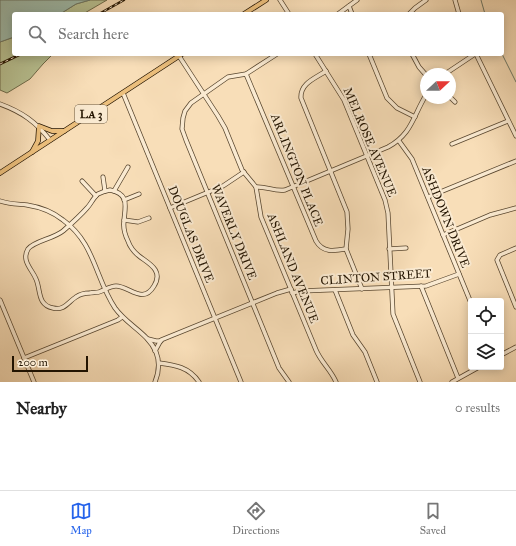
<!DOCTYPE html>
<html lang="en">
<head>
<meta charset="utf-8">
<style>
  :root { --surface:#fff; --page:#f2f2f2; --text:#222; --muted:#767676; --line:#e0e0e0; --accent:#2563eb }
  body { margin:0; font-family:"IM FELL Great Primer",serif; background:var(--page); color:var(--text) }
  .controls { position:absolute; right:12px; bottom:12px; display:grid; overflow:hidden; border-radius:4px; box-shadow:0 2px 10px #0003 }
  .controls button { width:36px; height:36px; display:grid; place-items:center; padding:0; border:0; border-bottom:1px solid var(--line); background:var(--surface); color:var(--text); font:20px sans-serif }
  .compass { position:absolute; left:420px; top:68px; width:36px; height:36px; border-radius:50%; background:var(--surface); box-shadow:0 2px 10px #0003; rotate:68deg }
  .scale { position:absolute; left:12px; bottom:10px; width:76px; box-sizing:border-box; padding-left:4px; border:2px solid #231401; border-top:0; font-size:11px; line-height:14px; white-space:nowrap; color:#231401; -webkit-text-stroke:3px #faead1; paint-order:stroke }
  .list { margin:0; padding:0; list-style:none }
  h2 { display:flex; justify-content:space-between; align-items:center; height:52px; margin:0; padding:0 16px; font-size:17px }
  h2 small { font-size:13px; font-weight:400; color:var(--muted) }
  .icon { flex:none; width:22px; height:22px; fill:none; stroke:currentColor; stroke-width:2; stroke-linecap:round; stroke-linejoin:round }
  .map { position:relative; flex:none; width:516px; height:382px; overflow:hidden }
  .search { position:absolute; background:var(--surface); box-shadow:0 2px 10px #0003; left:12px; right:12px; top:12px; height:44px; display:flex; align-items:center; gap:10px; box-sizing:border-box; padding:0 14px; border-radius:4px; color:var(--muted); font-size:15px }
  .sheet { height:108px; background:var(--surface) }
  nav { display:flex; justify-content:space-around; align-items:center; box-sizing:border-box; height:56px; border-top:1px solid var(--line); background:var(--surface); font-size:11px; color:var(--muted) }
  nav a { display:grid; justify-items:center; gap:2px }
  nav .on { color:var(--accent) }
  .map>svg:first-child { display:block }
</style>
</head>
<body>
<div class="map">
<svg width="516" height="382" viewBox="0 0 516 382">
  <rect width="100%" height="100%" fill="#f8deb8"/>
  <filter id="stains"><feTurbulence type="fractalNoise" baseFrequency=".005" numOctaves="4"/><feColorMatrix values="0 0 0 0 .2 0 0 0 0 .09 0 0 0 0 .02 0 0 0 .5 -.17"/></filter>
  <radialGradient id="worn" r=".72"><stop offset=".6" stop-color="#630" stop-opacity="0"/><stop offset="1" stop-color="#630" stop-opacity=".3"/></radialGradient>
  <g fill="#b8c293" stroke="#6e6b4a">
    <polygon points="90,0 107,0 83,14 60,14 76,4"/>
    <polygon points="14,37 14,54 53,54 43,64 30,79 7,93 0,90 0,42"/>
  </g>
  <polygon fill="#9ebcac" stroke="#6d7968" points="0,0 90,0 76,4 60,14 14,14 14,37 0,42"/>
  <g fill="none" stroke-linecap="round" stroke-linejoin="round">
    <g stroke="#6d7968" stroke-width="1">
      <polyline points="481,0 485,14"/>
      <polyline points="502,54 516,82"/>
    </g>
    <defs>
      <g id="minor">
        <polyline points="280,0 289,14"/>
        <polyline points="455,0 459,14"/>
        <polyline points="349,6 352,14"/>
        <polyline points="338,14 357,0"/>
        <polyline points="409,14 415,8 426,0"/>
        <polyline points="277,54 246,74 228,77 191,103 185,111 183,118 182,129 186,140 279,368 289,382"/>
        <polyline points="315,54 344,100 385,200 388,213 393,314 420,382"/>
        <polyline points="369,54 387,98 397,108 415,117"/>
        <polyline points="412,54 419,67 426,75"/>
        <polyline points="476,54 516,136"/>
        <path d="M179,56l39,60 7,12 17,42 14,17 5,30 55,133c5,12 15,20 20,32"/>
        <path d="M326,71c-10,7 -26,12 -25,27l46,114 1,17 -2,20 16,40"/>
        <path d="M246,74l70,167c7,12 18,10 30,8"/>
        <polyline points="445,74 475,54"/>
        <polyline points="123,93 241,382"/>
        <polyline points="450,97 455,102"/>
        <path d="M0,104c22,8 36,18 50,36"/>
        <polyline points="399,141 412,159 471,303"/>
        <polyline points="452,144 508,121"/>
        <polyline points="103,177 105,191"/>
        <polyline points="82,181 96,196"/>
        <path d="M256,187c10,-1 19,5 29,3l103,-43c24,-13 25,-31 38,-52"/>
        <path d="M110,190c20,4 15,16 14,31 -1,7 1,14 4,20 2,6 6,11 11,15 9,7 25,14 15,30 -11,19 -25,0 -38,0 -6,0 -11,4 -17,6 -3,1 -6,0 -9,1 -5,0 -10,1 -14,4 -8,5 -12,14 -23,11 -16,-3 -12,-18 -17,-29 -4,-10 -15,-18 -8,-30 6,-8 25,-10 35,-18 8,-7 17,-15 24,-23 4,-4 6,-10 11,-14 4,-2 7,-3 12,-4z"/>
        <polyline points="114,191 128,167"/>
        <polyline points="428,197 516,161"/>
        <polyline points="124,200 139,194"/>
        <path d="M0,201c9,3 18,3 27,4 13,2 26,7 36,15 32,23 32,58 52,88 12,17 33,25 41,44 4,10 3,20 -1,30"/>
        <polyline points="170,208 223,186 244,172"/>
        <polyline points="124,220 138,222 149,218"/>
        <polyline points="443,235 490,215 516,208"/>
        <polyline points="516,248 500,255 497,260 516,307"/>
        <polyline points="389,249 406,248"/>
        <polyline points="421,286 458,378"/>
        <polyline points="335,290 353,335 365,352 377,382"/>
        <polyline points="292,293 301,291 426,286 459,274"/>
        <polyline points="0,300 34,382"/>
        <polyline points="148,339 156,341 161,341"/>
        <polyline points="155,351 161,340 277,293 291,289"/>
        <polyline points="501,355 516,347"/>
        <polyline points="24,358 118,320 122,317"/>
        <path d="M159,363c16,2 30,4 40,19"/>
        <polyline points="452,382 479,367"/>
      </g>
      <g id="major">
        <polyline points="244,14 266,0"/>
        <polyline points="32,152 38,141 39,126 52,131 64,131"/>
        <polyline points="0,173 182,54"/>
      </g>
    </defs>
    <use href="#minor" stroke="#58462f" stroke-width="5"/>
    <use href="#major" stroke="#231401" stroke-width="5.5"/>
    <use href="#minor" stroke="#faead1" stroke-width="3.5"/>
    <use href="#major" stroke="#ecbf7c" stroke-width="4"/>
    <defs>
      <g id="rail">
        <polyline points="99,14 124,0"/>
        <polyline points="0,64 21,54"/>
      </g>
    </defs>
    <use href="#rail" stroke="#231401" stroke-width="2.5"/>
    <use href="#rail" stroke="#faead1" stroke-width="1" stroke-dasharray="3" stroke-linecap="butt"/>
  </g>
  <g text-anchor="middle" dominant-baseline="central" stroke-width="4" stroke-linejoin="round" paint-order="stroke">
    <rect fill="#faead1" stroke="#64543f" stroke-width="1" x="75" y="105" width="32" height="18" rx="3"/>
    <g font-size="11" font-weight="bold" fill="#231401">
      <text x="91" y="114">LA 3</text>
    </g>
    <g font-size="12" fill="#231401" stroke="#faead1">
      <text transform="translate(370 142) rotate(67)">MELROSE AVENUE</text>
      <text transform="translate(297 170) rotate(68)">ARLINGTON PLACE</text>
      <text transform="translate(446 217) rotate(68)">ASHDOWN DRIVE</text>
      <text transform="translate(234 232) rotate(68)">WAVERLY DRIVE</text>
      <text transform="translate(191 234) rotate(68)">DOUGLAS DRIVE</text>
      <text transform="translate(293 268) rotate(68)">ASHLAND AVENUE</text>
      <text transform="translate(376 277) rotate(-4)">CLINTON STREET</text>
    </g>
  </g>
  <rect width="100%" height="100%" filter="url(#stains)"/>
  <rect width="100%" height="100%" fill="url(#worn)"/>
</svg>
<div class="controls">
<button><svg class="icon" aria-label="locate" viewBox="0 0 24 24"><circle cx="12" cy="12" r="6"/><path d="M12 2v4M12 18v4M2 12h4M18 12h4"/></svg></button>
<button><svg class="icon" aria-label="layers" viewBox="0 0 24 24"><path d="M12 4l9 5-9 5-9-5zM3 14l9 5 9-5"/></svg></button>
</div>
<svg class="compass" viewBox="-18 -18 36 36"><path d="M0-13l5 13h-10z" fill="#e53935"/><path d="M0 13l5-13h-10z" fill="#767676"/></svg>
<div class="scale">200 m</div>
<div class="search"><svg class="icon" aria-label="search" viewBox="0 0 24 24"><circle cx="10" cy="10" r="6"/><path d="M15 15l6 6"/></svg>Search here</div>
</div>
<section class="sheet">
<h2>Nearby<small>0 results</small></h2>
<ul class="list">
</ul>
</section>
<nav>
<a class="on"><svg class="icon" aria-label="map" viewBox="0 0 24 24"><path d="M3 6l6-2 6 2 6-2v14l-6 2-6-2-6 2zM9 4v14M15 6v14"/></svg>Map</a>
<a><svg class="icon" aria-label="directions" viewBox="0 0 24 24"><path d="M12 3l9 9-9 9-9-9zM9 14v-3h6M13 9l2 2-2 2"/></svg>Directions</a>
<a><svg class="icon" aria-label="saved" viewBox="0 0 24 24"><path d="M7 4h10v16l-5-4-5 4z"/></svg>Saved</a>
</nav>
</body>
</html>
